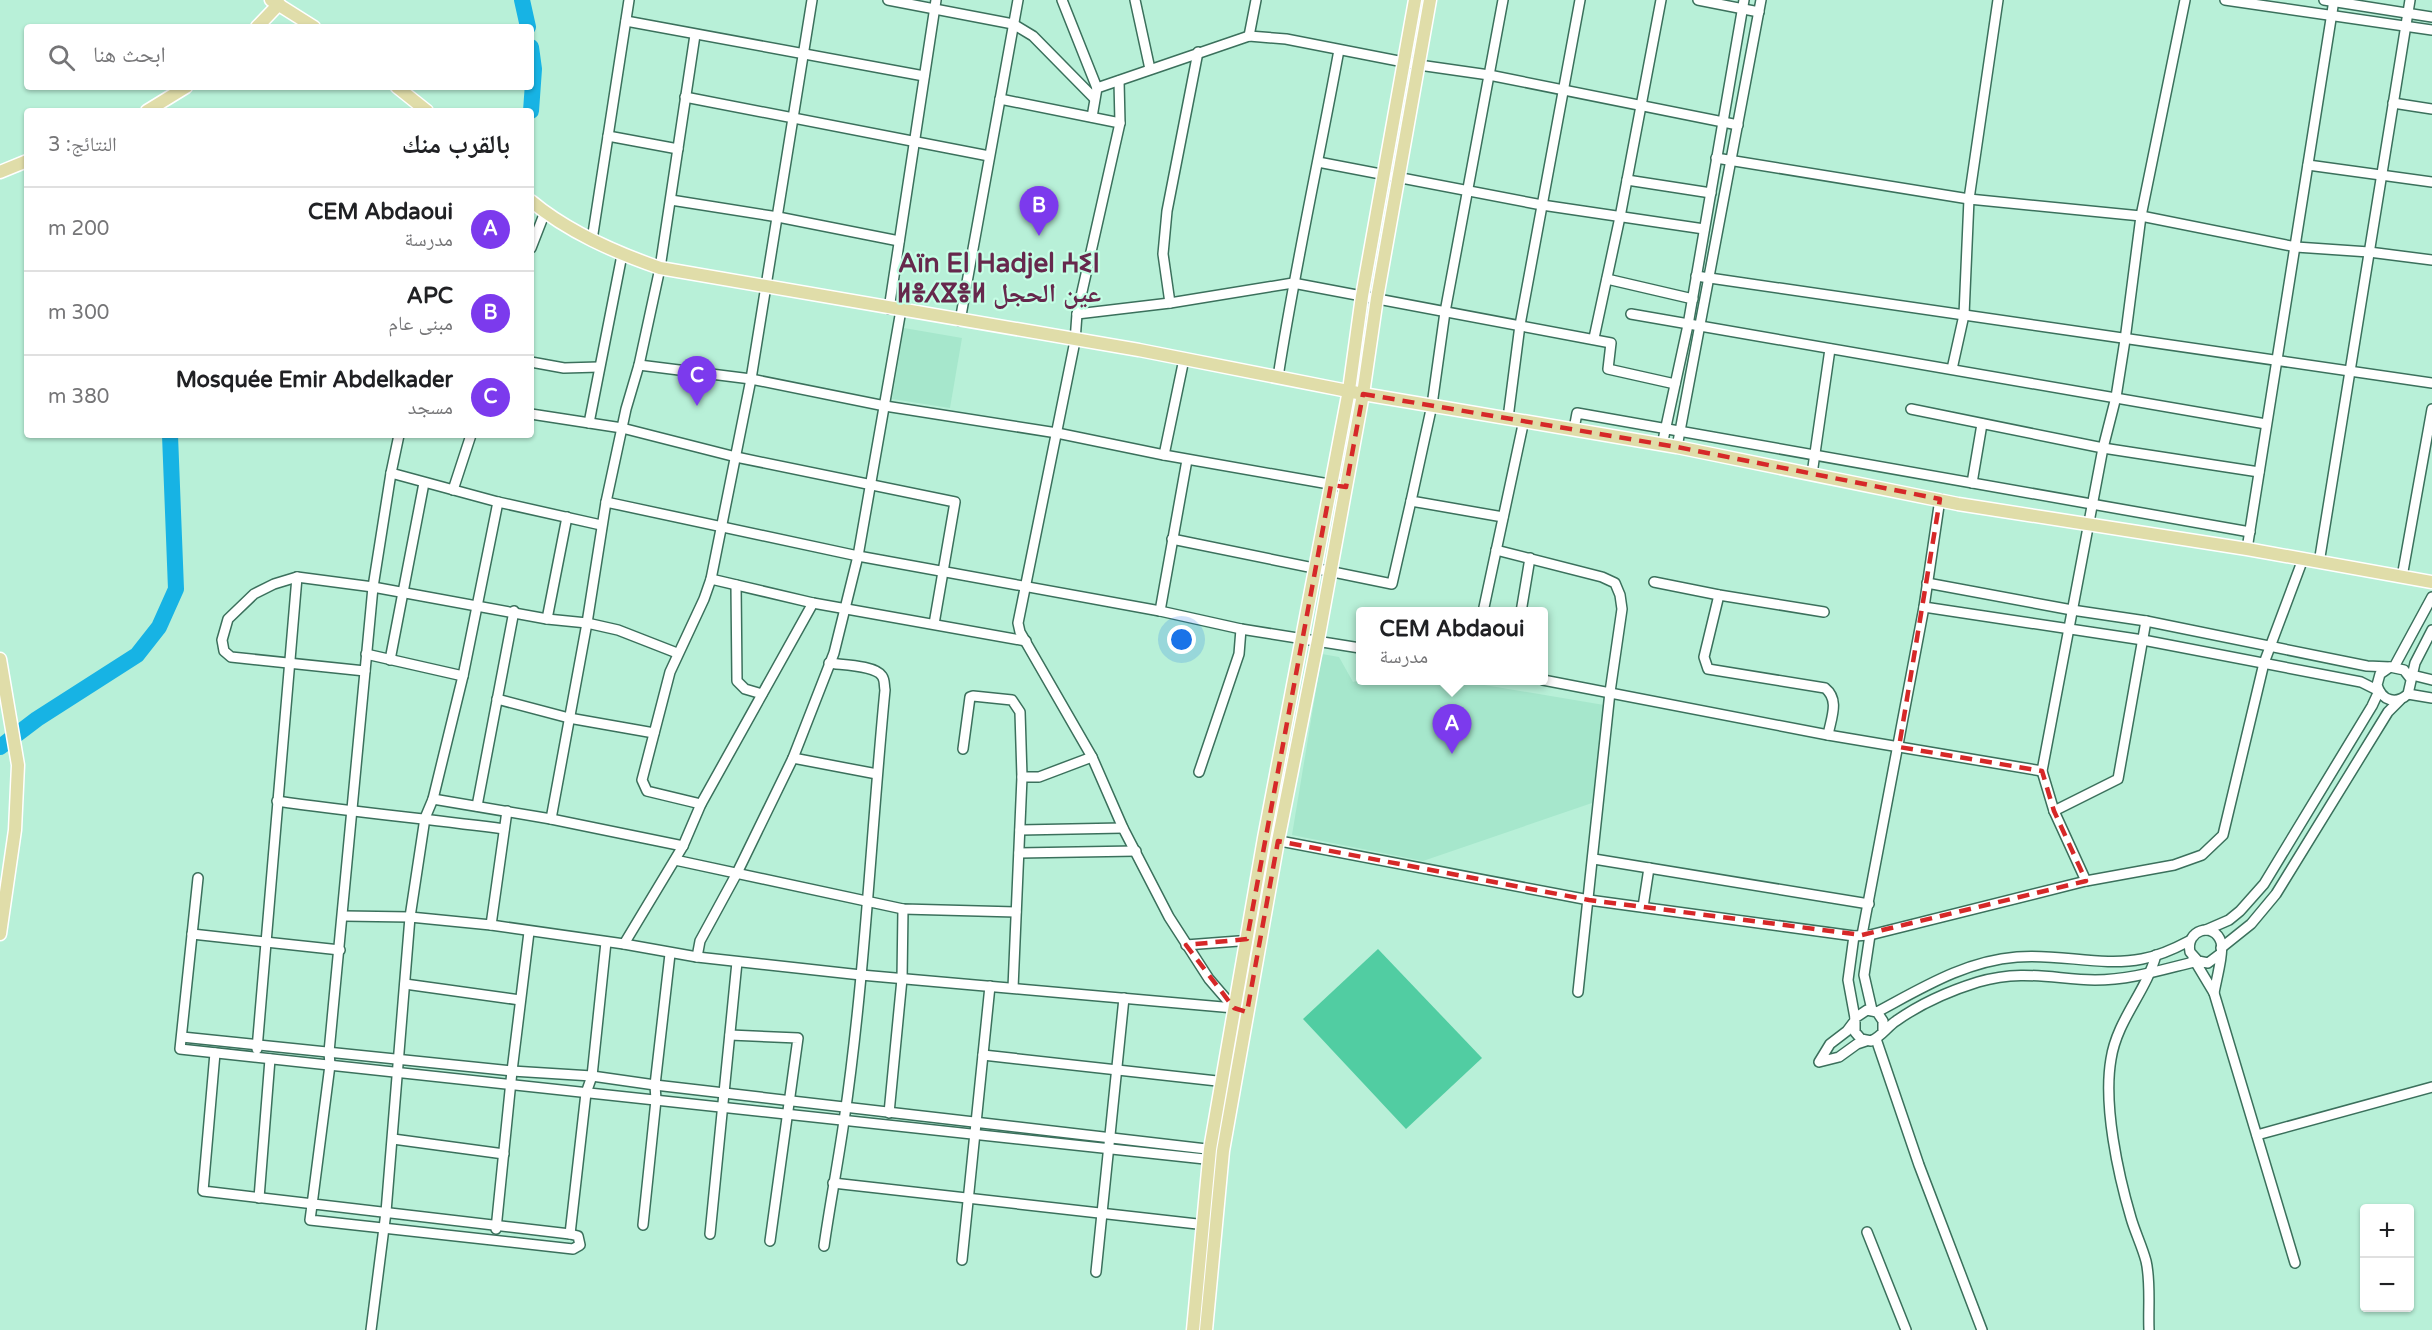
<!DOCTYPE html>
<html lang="ar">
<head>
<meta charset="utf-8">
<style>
  :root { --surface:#fff; --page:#f2f2f2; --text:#202124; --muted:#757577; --line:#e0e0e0; --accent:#7c3aed }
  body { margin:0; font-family:"Varela Round","Noto Naskh Arabic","Noto Sans Tifinagh",sans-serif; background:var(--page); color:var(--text); direction:rtl }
  .controls { position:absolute; right:18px; bottom:18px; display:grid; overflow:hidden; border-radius:6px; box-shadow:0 2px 4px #0004 }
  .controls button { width:54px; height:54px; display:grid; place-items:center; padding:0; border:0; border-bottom:2px solid var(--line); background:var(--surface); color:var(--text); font:30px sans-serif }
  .you { position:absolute; left:1182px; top:640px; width:21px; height:21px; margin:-15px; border:4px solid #fff; border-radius:50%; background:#1a73e8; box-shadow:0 0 0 9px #1a73e833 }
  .badge { display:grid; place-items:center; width:39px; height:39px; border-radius:50%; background:var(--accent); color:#fff; font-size:20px; font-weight:700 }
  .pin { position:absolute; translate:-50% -50px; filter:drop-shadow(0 2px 3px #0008) }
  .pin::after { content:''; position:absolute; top:32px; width:21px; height:18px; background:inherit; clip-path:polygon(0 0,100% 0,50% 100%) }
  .popup { position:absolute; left:1356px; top:607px; width:192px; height:78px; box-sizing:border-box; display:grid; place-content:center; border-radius:6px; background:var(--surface); filter:drop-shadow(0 2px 4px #0005); font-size:20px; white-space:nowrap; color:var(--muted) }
  .popup b { font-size:22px; color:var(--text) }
  .popup::after { content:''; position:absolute; left:50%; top:100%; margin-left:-12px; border:12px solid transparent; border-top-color:var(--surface) }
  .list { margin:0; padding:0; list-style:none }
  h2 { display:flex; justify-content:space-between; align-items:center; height:78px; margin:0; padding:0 24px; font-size:26px }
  h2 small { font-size:20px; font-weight:400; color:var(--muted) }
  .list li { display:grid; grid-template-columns:39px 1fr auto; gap:18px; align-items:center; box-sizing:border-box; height:84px; padding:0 24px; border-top:2px solid var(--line) }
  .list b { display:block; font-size:22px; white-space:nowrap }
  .list p { margin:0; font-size:20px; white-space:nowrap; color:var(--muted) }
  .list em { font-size:20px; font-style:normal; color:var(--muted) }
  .icon { flex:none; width:33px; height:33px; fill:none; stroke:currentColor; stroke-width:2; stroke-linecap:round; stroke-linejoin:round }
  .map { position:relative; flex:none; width:2432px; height:1330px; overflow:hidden; direction:ltr }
  .search { position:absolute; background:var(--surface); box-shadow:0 2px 4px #0004; left:24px; top:24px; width:510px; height:66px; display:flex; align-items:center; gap:15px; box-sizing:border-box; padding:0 21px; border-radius:6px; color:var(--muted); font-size:22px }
  .panel { position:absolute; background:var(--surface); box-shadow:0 2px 4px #0004; left:24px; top:108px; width:510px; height:330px; border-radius:6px; direction:rtl }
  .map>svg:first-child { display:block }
</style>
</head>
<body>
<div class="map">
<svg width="2432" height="1330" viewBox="0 0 2432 1330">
  <rect width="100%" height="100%" fill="#b8f0d8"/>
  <g fill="#a6e7cc">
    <polygon points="904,328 962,338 950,408 892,399"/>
    <polygon points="1322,654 1339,657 1353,682 1360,680 1461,681 1604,705 1592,803 1423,861 1292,835"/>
  </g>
  <polygon fill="#51cda2" points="1378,949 1482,1058 1406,1129 1303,1019"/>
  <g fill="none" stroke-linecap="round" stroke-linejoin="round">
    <g stroke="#17b3e4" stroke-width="16">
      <polyline points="522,0 528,27"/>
      <polyline points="531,111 534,69 531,47"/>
      <polyline points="0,747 37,719 137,655 159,627 176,589 170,435"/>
    </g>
    <defs>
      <g id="minor">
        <polyline points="888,0 1013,24 1033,36 1094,98"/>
        <polyline points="1062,0 1097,88"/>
        <polyline points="1135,0 1150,69"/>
        <polyline points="1503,0 1445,312 1432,405 1411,501 1503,517"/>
        <polyline points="1698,0 1759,12"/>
        <polyline points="2225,0 2432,30"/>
        <polyline points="2324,0 2432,17"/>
        <polyline points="626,21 924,76"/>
        <polyline points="1249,36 1256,0"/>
        <polyline points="1119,81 1120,123 1077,314 1075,341 1018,623 1020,632 1092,757 1123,828 1169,917 1209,979 1234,1008"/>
        <polyline points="685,97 989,156"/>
        <polyline points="1000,99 1120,123"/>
        <polyline points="2393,103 2432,109"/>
        <polyline points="1092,117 1097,88 1249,36 1286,39 1419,65 1489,75 1738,125"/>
        <polyline points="608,136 678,149"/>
        <polyline points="1716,158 1969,199 2141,216 2296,247 2369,252 2432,260"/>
        <polyline points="1318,162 1542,205 1704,229"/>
        <polyline points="2308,165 2432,182"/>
        <polyline points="1627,180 1711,193"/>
        <polyline points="671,200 778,217 899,241"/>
        <polyline points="592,240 629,0"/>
        <polyline points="531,248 545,212"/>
        <polyline points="1696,276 2432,383"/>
        <polyline points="1607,279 1693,299"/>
        <polyline points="1170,303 1163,254 1167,211 1198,52"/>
        <polyline points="889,309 936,0"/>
        <polyline points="1077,314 1170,303 1293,283 1611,343 1608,369 1675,384"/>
        <polyline points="1631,314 2266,424"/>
        <polyline points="960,321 1018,0"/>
        <polyline points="1594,338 1620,217 1661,0"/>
        <polyline points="531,362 564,368 599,367"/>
        <polyline points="639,365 751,379 885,406 1057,433 1164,455 1346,487"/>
        <polyline points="1952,369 1964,315 1969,199 1998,0"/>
        <path d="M1278,377c17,-110 41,-218 61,-327"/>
        <polyline points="1911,409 2103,448 2259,472"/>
        <polyline points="531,414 622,428 736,457 955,502 934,624"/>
        <polyline points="1508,418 1520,325 1580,0"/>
        <polyline points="589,423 622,255"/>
        <polyline points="1574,429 1577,413 2250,532"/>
        <polyline points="1662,445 1688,325 1744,0"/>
        <polyline points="1677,447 1761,0"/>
        <polyline points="1164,455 1184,359"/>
        <polyline points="391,473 498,502 601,525"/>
        <polyline points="1812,474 1830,349"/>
        <polyline points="1972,483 1982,424"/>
        <polyline points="453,490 471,435"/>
        <polyline points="606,502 858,556 1160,611 1241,629 1360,648"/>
        <polyline points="1172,539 1392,584 1411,501"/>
        <polyline points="2247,549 2334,0"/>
        <polyline points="1496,550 1602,577 1615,583 1620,595 1622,609 1610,692 1578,992"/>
        <polyline points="2319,563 2410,0"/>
        <polyline points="2402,577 2432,409"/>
        <polyline points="711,579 813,603 1026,641"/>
        <polyline points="1654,582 1719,595 1824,612"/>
        <polyline points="1927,583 2072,610 2146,621 2367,666 2390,667"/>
        <polyline points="736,585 737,681 745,689 762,694"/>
        <path d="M1719,595l-15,62 4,12 117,19c15,12 6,30 3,47"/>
        <polyline points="1924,607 2143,640 2361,682 2379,691 2372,706 2264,884 2240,911 2229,920 2206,930"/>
        <polyline points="1160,611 1187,460"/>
        <polyline points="1483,612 1524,420"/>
        <polyline points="1521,612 1530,558"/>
        <polyline points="547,619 567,517"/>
        <polyline points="366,654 463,676"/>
        <polyline points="390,660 424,483"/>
        <polyline points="2394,667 2432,597"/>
        <polyline points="365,671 231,657 224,651 222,640 228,619 254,594 274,584 297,577 373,587 547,619 587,623 618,630 677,653"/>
        <polyline points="2408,674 2432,680"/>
        <path d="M2411,679l-7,-9 -14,-3 -10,7 -3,11c5,16 19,20 31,9l7,-31 17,-33"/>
        <polyline points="1543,680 1828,735 2042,771"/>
        <polyline points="2408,694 2432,698"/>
        <polyline points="497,699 569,718 654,733"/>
        <polyline points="963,749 970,697 973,696 1012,700 1020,712 1022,777"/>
        <polyline points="793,758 877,774"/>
        <polyline points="1199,772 1239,654 1241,629"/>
        <polyline points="433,799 551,819 683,846"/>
        <path d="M277,801c76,11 151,18 227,28"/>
        <polyline points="701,804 647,791 642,780 670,672 704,599 711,579 751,379 812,0"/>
        <polyline points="477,806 514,611"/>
        <polyline points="2054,811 2118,779 2146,621"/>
        <polyline points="551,819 587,623 606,502 626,409 639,365 660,268 695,35"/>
        <polyline points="1020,830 1123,828"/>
        <polyline points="1264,838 1589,900 1854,936 1870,935 2086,881 2174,865 2202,855 2223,835 2264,663 2303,559"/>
        <polyline points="1019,853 1136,851"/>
        <polyline points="1594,859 1869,904"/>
        <polyline points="675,860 903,909 1016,912"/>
        <polyline points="198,878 180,1049 1214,1160"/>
        <polyline points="2086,881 2054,811 2042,771 2103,448 2116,397 2125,340 2141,216 2185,0"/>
        <polyline points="1643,907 1649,868"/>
        <polyline points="344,916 410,917 491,925 624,944 697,957 861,975 1234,1008 1247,1012"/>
        <polyline points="491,925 507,811"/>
        <polyline points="192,934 340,950"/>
        <polyline points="1862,935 1924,607 1940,499"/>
        <polyline points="1870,935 1864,975 1872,1010"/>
        <polyline points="1854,936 1848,980 1855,1018"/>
        <polyline points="624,944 683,846 701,804 813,603"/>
        <polyline points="1186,945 1252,940"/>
        <polyline points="2221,948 2251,924 2276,894 2388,712 2400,700"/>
        <polyline points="697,957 700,941 737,873 793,758 834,653 858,556 901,310"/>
        <path d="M2193,958l21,35c2,-12 10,-41 7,-51 -7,-21 -36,-12 -31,10l8,9 10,2 12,-9"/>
        <polyline points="405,984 520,1000"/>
        <polyline points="1013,988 1022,777 1039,777 1092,757"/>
        <polyline points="2214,993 2295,1263"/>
        <path d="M1877,1012c45,-24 88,-51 140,-55 42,-4 84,10 125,2 16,-3 32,-10 47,-18"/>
        <polyline points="1853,1023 1847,1031 1830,1044 1819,1062 1839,1057 1857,1044 1866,1041"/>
        <path d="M1883,1031v-10l-6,-9 -10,-2 -12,8v14l6,7 10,2c10,-4 16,-14 25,-20 24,-17 53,-30 82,-39 44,-13 75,-3 117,-2 36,0 69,-11 103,-19"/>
        <polyline points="730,1035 798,1038 770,1241"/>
        <polyline points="182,1037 512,1071 592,1076 655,1085 1215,1150"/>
        <polyline points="1876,1039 1919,1165 1982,1330"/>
        <polyline points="257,1049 297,577"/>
        <polyline points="215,1053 203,1191 570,1234 578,1236 580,1245 573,1249 310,1220 312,1205 330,1065 329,1052 373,587 391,473 399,435"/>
        <polyline points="983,1055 1235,1083"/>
        <polyline points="889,1113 902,979 903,909"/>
        <polyline points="2257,1135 2432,1087"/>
        <polyline points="393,1139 504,1154"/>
        <polyline points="833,1183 1215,1226"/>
        <polyline points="259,1198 270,1059"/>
        <polyline points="643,1225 656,1100 655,1085 670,954"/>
        <polyline points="496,1229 512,1071 529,932"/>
        <polyline points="1867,1232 1906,1330"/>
        <polyline points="570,1234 586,1093 592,1076 606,942"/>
        <polyline points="710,1234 737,962"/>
        <path d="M824,1246c6,-42 14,-83 20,-125 21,-143 27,-287 41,-431 -1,-5 0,-10 -3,-14 -7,-11 -41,-11 -53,-13"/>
        <polyline points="962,1260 990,986"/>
        <polyline points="1096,1272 1124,998"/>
        <polyline points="371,1330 386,1212 410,917 425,818 433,799 463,676 498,502"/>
        <path d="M2149,1330c-1,-22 2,-48 -3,-69 -4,-15 -11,-29 -15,-43 -13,-44 -28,-113 -20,-159 6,-39 35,-67 45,-104"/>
      </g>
      <g id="major">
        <polyline points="271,0 314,27"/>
        <polyline points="257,27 279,4"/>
        <polyline points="397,87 427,111"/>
        <polyline points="147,111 186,87"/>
        <polyline points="0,172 27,161"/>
        <path d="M531,201c37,31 83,51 129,67l479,82 224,44 314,53 281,57 289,45 185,33"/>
        <polyline points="0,659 18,765 15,830 0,934"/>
        <polyline points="1193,1330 1210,1149 1264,838 1349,390 1362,296 1415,0"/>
        <polyline points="1206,1330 1223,1151 1278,841 1318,640 1363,394 1377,298 1430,0"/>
      </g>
    </defs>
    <use href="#minor" stroke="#3b705c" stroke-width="12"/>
    <use href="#major" stroke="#fff" stroke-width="15"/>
    <use href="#minor" stroke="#fff" stroke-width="9"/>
    <use href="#major" stroke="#e0dda9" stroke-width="12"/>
  </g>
  <path fill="none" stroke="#d62828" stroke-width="4.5" stroke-dasharray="12 8" stroke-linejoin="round" d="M1363,394l314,53 263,52 -41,248 143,24 12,40 32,70 -224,54 -273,-35 -311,-59 -31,171 -13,-4 -48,-63 61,-6 84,-454 15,2z"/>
  <g text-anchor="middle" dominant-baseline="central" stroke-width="4.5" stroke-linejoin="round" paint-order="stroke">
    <g font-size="26" font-weight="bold" fill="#66284c" stroke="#c5fee5">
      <text x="999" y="263">Aïn El Hadjel ⵄⵉⵏ<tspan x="999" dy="30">ⵍⴻⵃⴵⴻⵍ عين الحجل</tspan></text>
    </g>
  </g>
</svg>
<div class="controls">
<button>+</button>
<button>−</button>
</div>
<div class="you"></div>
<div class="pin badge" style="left:1452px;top:754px">A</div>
<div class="popup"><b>CEM Abdaoui</b>مدرسة</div>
<div class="pin badge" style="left:1039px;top:236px">B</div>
<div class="pin badge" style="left:697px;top:406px">C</div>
<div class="search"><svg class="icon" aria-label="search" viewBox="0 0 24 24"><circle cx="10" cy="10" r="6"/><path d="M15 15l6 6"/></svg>ابحث هنا</div>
<section class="panel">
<h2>بالقرب منك<small>النتائج: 3</small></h2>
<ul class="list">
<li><span class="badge">A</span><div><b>CEM Abdaoui</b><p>مدرسة</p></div><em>200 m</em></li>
<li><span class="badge">B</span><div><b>APC</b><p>مبنى عام</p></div><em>300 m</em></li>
<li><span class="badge">C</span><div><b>Mosquée Emir Abdelkader</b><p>مسجد</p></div><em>380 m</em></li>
</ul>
</section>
</div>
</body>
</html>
